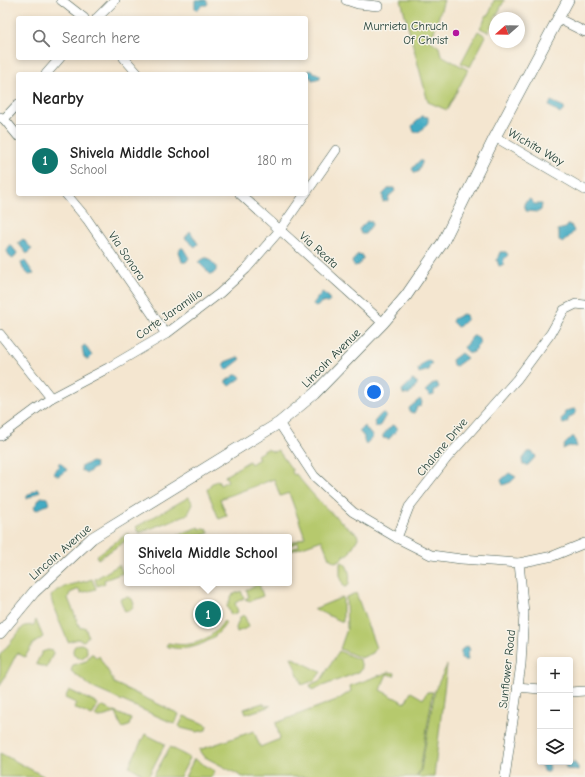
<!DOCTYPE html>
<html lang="en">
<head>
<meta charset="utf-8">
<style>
  :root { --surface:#fff; --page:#f6f6f6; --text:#222; --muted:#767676; --line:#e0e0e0; --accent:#0f766e }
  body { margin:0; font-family:"Comic Neue",sans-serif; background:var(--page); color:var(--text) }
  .controls { position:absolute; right:12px; bottom:12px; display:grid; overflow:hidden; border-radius:4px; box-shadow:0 2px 6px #0003 }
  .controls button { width:36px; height:36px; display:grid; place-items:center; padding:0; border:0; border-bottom:1px solid var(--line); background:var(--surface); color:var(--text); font:20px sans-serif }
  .compass { position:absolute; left:489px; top:12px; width:36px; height:36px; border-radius:50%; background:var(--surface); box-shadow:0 2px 6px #0003; rotate:250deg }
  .you { position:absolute; left:374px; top:392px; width:14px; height:14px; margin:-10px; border:3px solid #fff; border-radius:50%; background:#1a73e8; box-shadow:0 0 0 6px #1a73e833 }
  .badge { display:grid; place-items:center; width:26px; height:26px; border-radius:50%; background:var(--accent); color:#fff; font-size:13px; font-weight:700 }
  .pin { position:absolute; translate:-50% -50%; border:2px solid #fff; box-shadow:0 1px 4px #0006 }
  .popup { position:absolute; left:124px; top:534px; width:168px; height:52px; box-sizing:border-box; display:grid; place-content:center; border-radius:4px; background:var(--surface); filter:drop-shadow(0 1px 3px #0005); font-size:13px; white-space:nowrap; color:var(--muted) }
  .popup b { font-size:15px; color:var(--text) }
  .popup::after { content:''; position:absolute; left:50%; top:100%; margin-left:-8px; border:8px solid transparent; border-top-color:var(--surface) }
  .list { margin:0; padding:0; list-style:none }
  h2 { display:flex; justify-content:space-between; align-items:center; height:52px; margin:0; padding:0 16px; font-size:17px }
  h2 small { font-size:13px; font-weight:400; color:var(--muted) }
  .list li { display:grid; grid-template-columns:26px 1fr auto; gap:12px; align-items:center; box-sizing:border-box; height:72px; padding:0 16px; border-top:1px solid var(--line) }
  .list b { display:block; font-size:15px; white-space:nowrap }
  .list p { margin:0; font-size:13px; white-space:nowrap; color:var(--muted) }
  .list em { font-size:13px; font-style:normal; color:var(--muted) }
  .icon { flex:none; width:22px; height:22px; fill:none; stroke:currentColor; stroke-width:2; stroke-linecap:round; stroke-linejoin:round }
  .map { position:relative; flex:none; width:585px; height:777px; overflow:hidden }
  .search { position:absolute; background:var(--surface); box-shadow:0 2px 6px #0003; left:16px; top:16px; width:292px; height:44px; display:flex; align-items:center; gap:10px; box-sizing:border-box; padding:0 14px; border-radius:4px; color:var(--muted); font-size:15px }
  .panel { position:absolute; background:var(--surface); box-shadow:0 2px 6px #0003; left:16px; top:72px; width:292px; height:124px; border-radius:4px }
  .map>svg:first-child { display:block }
</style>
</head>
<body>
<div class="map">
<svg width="585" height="777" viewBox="0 0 585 777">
  <rect width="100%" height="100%" fill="#f7f3e8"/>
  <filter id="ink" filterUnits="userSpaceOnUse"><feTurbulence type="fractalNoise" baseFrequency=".025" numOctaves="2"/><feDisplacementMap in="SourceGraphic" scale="8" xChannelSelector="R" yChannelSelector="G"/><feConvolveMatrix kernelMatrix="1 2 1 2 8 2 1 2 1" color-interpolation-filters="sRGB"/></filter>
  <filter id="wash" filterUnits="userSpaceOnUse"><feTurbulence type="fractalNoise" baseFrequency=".012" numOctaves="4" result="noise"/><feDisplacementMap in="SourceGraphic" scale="16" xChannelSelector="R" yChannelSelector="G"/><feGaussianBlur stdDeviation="0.9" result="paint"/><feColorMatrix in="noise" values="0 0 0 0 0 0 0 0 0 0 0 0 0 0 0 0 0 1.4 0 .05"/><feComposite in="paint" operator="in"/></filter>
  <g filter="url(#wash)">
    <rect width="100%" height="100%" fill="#f4e6d0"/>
    <g fill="#b6c96d" stroke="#6a8350">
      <polygon points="401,0 444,0 431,41 439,47 441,55 468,70 447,110 428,102"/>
      <polygon points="494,0 504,0 504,1 488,32 480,28 487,15 489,15"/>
      <polygon points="478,31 486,36 470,67 461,63"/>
      <path d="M267,449l7,3 4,-2 15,21 -1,1 2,3 2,-1c18,23 37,43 61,60l1,4 -10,17h-5l-1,4 -7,3 -6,-4 -7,-18 -31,11v-2l8,-3 -1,-4 -9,4v-2l16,-7 -16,-44 -9,3 -6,-17 -54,20 7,17 -8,3 -12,-29 4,-6 7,-4 2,5 8,-4 -3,-5 24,-15 2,3 8,-5 -2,-4z"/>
      <polygon points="189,497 193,504 188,514 139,533 136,527"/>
      <polygon points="199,527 200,529 204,528 205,530 207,529 209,533 198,537 172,537"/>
      <polygon points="128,533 131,537 127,537 127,540 98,559 96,556"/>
      <path d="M342,562c8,3 9,18 6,24l-4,1 -4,-12v-12z"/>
      <polygon points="119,565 123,573 104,580 105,583 97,586 95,579"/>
      <path d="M92,579l4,10 -15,4 -2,-4 -9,4 -2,5 12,30 5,-1 3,9 -4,5 -7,-2 -9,3c-4,-11 -17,-37 -17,-46l6,-6c5,0 7,-4 12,-5 8,-2 16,-3 23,-6z"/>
      <polygon points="259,584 263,596 250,601 245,599 249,597 246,590"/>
      <polygon points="241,591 244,598 235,603 238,612 231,615 227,606 232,595"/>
      <polygon points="356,593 376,648 373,653 361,658 340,649 347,629 346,597"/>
      <polygon points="127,597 132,599 134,604 131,610 125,612 120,599"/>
      <polygon points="343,597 343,622 314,609"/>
      <polygon points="244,615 249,627 237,632 236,628 240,617"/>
      <polygon points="36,620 43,637 33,644 25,657 17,653 0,686 0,655 24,626 34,625"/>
      <path d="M224,621l2,2c-11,19 -38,31 -60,23l2,-3c23,5 43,-2 56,-22z"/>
      <circle cx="80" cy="651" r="7"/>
      <polygon points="48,650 52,651 53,654 46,668 36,664 42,652"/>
      <polygon points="339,651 360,660 362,668 359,672 312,690 310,685 321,680"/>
      <path d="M91,654h2l3,4 3,-2c5,10 12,18 15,27l65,31 -4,10 -82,-36 -22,-17 2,-6 13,-4z"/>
      <polygon points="291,657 321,672 315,680 302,685"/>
      <polygon points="447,665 434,777 417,777 421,770 435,690"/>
      <polygon points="389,672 395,673 394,676 387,674 380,690 405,703 411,692 423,699 427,692 433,692 420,770 416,777 243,777 203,756 199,750 254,731 260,747 280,739 276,723 339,699 351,691 350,686"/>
      <polygon points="69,690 98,704 92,716 74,708 76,703 65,698"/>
      <polygon points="263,703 264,705 271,706 246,714 244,709"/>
      <polygon points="101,706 131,719 129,726 122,728 116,713 98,718 95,716"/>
      <polygon points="184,716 207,725 206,730 197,732 181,728 179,726"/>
      <polygon points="145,734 165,744 148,777 129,766"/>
      <polygon points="170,747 190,758 180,777 153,777"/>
      <polygon points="0,753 45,777 0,777"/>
      <polygon points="194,759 215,771 211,777 185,777"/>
    </g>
    <g fill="#43aac3" stroke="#31747c">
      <polygon points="195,0 206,0 208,3 207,5 203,5 197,10 195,8"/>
      <polygon points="309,70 320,75 320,78 312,80 311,77 307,77"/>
      <polygon points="551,101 564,107 564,110 560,114 549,106"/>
      <path d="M422,116l6,1v5c-2,4 -9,12 -14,10l-2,-6z"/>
      <polygon points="419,161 422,161 422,163 418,172 415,173 412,169"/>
      <polygon points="389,188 394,188 395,191 389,196 388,201 383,202 383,194"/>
      <polygon points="530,199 534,204 542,204 541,210 538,212 526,211 524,203"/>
      <polygon points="367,221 371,221 372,225 365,234 361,234 359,229"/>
      <polygon points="568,225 571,225 574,231 569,237 562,243 559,240 559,233 557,230 566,228"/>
      <polygon points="190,231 198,244 195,247 185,238"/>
      <polygon points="23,239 32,249 27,254 18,243"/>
      <polygon points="10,244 17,253 13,259 10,257 7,251"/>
      <polygon points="181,248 183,248 189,258 186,262 182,262 179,251"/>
      <polygon points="500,252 506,252 508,255 504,259 503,265 499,266 497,260"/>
      <polygon points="358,254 362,255 363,258 359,265 354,266 352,262"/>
      <polygon points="205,258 208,258 216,266 216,271 213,274 210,274 198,262"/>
      <polygon points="23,261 25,261 34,274 29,275 23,269 21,263"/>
      <polygon points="322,292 328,296 330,301 328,303 321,302 318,306 315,307 313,304"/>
      <polygon points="463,314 466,315 467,319 460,326 457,327 452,322 453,319"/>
      <polygon points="473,336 478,337 480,343 472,353 468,353 464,347"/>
      <polygon points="85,345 92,356 88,360 84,357 82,347"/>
      <polygon points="461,353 467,358 456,366 453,365 452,360"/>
      <polygon points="238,357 241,359 227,370 223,366 225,362"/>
      <polygon points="429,360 432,364 429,367 429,370 419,373 418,369 425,361"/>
      <polygon points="235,375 239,375 241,378 230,386 226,383 226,381"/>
      <polygon points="412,380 417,382 417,385 409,395 403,394 402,390"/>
      <polygon points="434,383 437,383 439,387 434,391 434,395 430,396 425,391"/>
      <polygon points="420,399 422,402 421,406 417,407 414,413 410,412 409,408"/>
      <polygon points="574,409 576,410 576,413 569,418 567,423 563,424 561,420 564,416 565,411"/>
      <polygon points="382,413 386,415 379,427 376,427 374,422"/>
      <polygon points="392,425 397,427 397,430 389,439 383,438 383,435"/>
      <polygon points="364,426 373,437 366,444 364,441 364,437 359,431"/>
      <polygon points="572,437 574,437 577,447 569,446 563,449 565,444"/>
      <polygon points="528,452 532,452 536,456 528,465 523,465 522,460"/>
      <polygon points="60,462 67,470 58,476 53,472 60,466 58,464"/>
      <polygon points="92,462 95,463 96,467 87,473 81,470 82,466"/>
      <polygon points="509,473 516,477 511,482 503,485 501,480"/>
      <polygon points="38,488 40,491 27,499 27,496"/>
      <polygon points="41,497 47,498 49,504 36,510 34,507"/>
      <polygon points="468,646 470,650 467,653 468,660 464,660 461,658 461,650 465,647"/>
      <polygon points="540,759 540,762 549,762 550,770 547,772 545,772 540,764 537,764 537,760"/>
      <polygon points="574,762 578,767 578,770 566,769 565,765"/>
    </g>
  </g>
  <g filter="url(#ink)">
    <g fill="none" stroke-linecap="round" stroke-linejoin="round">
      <defs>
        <g id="minor">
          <polyline points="61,0 84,18"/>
          <polyline points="346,0 358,4 378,6"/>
          <polyline points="97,18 115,0"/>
          <polyline points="559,19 585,32"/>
          <polyline points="124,58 138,74"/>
          <polyline points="46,74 60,58"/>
          <polyline points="0,117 4,119 18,136"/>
          <polyline points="4,119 18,104"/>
          <polyline points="495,137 585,190"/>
          <polyline points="306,193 336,150"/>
          <polyline points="66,194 87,219 166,334"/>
          <polyline points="240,194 383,323"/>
          <polyline points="0,334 51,398"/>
          <polyline points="279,423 314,476 353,512 397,538 431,555 461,559 519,563 553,556 585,543"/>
          <polyline points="0,436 51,398 108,368 166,334 220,293 246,269 280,230 305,194"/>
          <polyline points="397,538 409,507 447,458 517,379 551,333 564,310 576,304 585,305"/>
          <polyline points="517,687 540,689"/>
          <polyline points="570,692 585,691"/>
          <polyline points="505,777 521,664 524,613 519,563"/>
        </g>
        <polyline id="tertiary" points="0,633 34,592 92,538 279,423 314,394 383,323 406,296 443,242 495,137 568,0"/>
      </defs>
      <use href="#minor" stroke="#3f564b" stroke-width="10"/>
      <use href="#tertiary" stroke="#3f564b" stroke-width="12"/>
      <use href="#minor" stroke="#fff" stroke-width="9"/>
      <use href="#tertiary" stroke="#fff" stroke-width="11"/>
    </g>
  </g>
  <circle fill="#b5179e" stroke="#f7f3e8" stroke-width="1.5" cx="456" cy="33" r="4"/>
  <g text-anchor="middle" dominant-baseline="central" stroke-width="3" stroke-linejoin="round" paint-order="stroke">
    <g font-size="12" fill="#1f3d34" stroke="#f7f3e8" text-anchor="end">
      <text x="448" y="26">Murrieta Chruch<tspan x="448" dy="14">Of Christ</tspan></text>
    </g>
    <g font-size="12" fill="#1f3d34" stroke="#f7f3e8">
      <text transform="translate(536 147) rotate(30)">Wichita Way</text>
      <text transform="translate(319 250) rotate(42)">Via Reata</text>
      <text transform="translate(127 256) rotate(56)">Via Sonora</text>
      <text transform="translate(169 314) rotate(-35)">Corte Jaramillo</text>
      <text transform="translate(331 358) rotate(-45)">Lincoln Avenue</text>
      <text transform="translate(442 447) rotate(-50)">Chalone Drive</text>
      <text transform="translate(60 552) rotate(-41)">Lincoln Avenue</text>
      <text transform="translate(507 669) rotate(-84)">Sunflower Road</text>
    </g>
  </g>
</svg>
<div class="controls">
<button>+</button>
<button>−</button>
<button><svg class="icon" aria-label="layers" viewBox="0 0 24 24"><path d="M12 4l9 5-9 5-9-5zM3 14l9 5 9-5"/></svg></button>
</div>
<svg class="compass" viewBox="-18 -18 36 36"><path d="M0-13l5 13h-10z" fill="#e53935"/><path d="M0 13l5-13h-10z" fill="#767676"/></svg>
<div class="you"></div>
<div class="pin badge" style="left:208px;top:614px">1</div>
<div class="popup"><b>Shivela Middle School</b>School</div>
<div class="search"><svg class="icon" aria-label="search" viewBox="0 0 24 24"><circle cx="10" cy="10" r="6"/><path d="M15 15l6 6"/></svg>Search here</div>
<section class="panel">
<h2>Nearby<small></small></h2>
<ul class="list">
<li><span class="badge">1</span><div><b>Shivela Middle School</b><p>School</p></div><em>180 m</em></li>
</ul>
</section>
</div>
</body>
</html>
